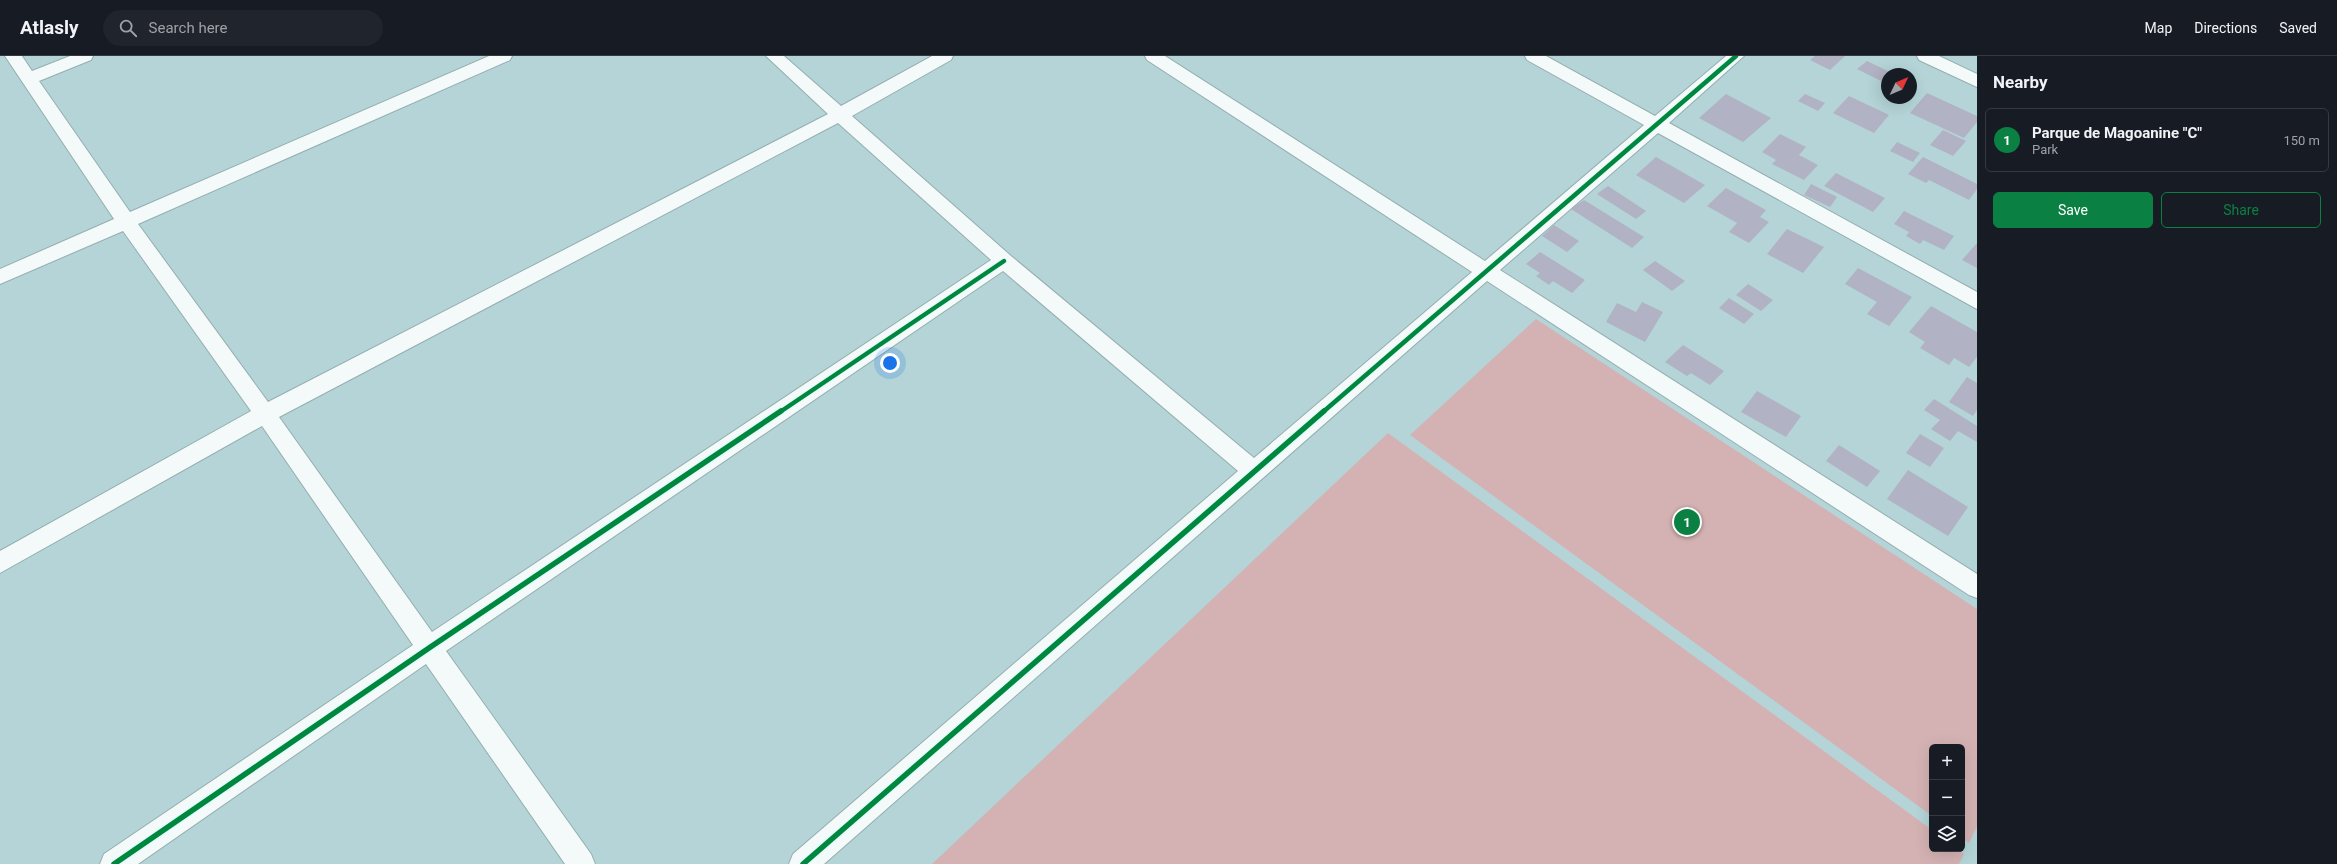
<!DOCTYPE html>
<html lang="en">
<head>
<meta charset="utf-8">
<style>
  :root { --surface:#171b24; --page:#20242c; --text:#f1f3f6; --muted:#9ea1a6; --line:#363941; --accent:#0b8043 }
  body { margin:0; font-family:Roboto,sans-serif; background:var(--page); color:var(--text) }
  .controls { position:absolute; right:12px; bottom:12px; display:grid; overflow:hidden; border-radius:6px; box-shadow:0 4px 16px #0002 }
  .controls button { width:36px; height:36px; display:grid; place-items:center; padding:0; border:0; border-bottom:1px solid var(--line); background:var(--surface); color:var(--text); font:20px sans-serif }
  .compass { position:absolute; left:1881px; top:12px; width:36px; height:36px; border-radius:50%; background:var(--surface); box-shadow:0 4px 16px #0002; rotate:46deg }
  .you { position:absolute; left:890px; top:307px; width:14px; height:14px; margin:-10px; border:3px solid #fff; border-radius:50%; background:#1a73e8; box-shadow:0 0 0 6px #1a73e833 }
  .badge { display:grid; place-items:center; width:26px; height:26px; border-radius:50%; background:var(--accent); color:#fff; font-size:13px; font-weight:700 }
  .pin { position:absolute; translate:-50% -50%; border:2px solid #fff; box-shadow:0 1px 4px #0006 }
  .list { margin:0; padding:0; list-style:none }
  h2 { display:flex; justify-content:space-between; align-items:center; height:52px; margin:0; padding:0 16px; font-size:17px }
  h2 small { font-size:13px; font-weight:400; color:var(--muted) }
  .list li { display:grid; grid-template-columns:26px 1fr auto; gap:12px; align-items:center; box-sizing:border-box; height:64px; margin:0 8px 8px; padding:0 8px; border:1px solid var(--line); border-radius:6px }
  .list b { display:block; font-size:15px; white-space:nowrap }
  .list p { margin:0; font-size:13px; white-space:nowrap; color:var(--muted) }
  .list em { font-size:13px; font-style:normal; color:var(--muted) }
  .actions { display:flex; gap:8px; padding:12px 16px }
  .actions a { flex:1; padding:9px 0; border:1px solid var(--accent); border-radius:6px; text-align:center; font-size:14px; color:var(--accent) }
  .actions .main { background:var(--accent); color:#fff }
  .icon { flex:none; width:22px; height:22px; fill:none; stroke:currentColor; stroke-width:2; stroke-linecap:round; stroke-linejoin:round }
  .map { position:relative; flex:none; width:1977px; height:808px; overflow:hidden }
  header { display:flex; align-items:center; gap:24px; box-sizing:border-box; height:56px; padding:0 20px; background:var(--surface); border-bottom:1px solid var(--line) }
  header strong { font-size:19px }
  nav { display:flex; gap:22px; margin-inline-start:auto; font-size:14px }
  .search { width:280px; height:36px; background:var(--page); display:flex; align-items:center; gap:10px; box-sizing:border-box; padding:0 14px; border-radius:22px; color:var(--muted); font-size:15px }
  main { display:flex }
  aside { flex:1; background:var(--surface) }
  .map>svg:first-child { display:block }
</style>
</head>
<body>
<header>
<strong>Atlasly</strong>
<div class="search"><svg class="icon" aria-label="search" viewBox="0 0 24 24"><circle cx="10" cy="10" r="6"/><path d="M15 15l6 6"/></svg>Search here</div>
<nav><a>Map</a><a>Directions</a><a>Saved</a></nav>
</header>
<main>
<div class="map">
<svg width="1977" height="808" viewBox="0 0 1977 808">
  <rect width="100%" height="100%" fill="#b4d4d7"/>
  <g fill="#d4b2b3">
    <polygon points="1536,263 1977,553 1977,771 1969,787 1962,782 1962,691 1932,691 1932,760 1410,379"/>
    <polygon points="1388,377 1932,774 1932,793 1957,793 1964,798 1959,808 932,808"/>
  </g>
  <g fill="#b1b3c4">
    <polygon points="1815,0 1845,0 1830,14 1810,4"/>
    <polygon points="1867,5 1894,18 1887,18 1887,28 1857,13"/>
    <polygon points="1927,37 1977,60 1977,66 1964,82 1910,57"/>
    <polygon points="1726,38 1771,62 1743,86 1699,62"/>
    <polygon points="1805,38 1825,47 1818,55 1798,45"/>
    <polygon points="1849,40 1889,59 1874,77 1833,57"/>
    <polygon points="1943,74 1966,85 1953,100 1930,89"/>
    <polygon points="1780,78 1806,91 1799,99 1818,109 1804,124 1772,108 1776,104 1762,96"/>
    <polygon points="1897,86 1920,97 1913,106 1890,95"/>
    <polygon points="1656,101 1705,129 1684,147 1636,119"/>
    <polygon points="1923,101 1977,128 1977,133 1969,144 1929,124 1926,127 1908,118"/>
    <polygon points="1836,117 1885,142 1873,156 1824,130"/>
    <polygon points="1811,128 1837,141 1830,151 1804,139"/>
    <polygon points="1608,130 1646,155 1636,163 1597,138"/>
    <polygon points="1726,132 1766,154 1760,161 1769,166 1749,187 1729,176 1737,167 1707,150"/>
    <polygon points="1584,144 1644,181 1632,192 1571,153"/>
    <polygon points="1904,155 1954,180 1944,194 1923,184 1920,188 1906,180 1909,176 1894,168"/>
    <polygon points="1554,169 1579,185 1567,196 1542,180"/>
    <polygon points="1787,173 1824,191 1803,217 1767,198"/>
    <polygon points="1977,187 1977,212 1962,204"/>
    <polygon points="1540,196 1585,224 1572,237 1553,225 1549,229 1536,220 1540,217 1526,208"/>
    <polygon points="1655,205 1685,225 1672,235 1643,214"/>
    <polygon points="1858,212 1912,241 1889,270 1867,258 1877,246 1845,228"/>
    <polygon points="1748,228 1773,244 1761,255 1736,239"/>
    <polygon points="1729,242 1754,258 1744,268 1719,252"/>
    <polygon points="1642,246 1663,256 1645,286 1606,266 1617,247 1636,256"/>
    <polygon points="1931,250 1977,276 1977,301 1969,311 1954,302 1949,309 1920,292 1925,286 1909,276"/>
    <polygon points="1683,289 1724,315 1710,329 1691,317 1687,320 1665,306"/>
    <polygon points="1967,321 1977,327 1977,354 1973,360 1949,346"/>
    <polygon points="1757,335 1801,360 1786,381 1741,356"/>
    <polygon points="1934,343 1977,370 1977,386 1958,375 1950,385 1931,373 1940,364 1924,354"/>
    <polygon points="1920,378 1944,392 1930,411 1906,397"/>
    <polygon points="1839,389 1880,415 1867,431 1826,405"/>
    <polygon points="1908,414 1968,451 1948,480 1887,443"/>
  </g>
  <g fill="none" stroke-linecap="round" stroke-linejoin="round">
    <defs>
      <g id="minor">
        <path d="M5,0h17l10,15 38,-15h23l-2,4 -52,21 91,131 359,-156h23l-2,4 -372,164 130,178 560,-288 -62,-58h18l57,50 91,-50h21l-2,4 -99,56 159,140 243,202 218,-186 -325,-212 -2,-4h20l320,205 159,-136 -117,-65 -2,-4h21l109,60 71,-60h18l-75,67 308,169v17l-319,-176 -158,137 477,304v24l-8,-3 -482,-314 -663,583h-35l4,-10 445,-383 -235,-200 -557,380 145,203 4,10h-30l-139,-200 -288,200h-38l4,-10 309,-209 -151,-219 -262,147v-22l251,-140 -128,-180 -123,53v-15l114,-50zM838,67l153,137 -559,372 -153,-215z"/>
        <polygon points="1917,0 1939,0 1977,18 1977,31 1919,4"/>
      </g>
    </defs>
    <use href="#minor" stroke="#94aeaf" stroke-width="2"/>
    <use href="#minor" fill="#f4f9f9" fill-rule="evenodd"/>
    <defs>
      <g id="cycleway-far1">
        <polyline points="780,356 1004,205"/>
        <polyline points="1323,356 1736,0"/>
      </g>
      <g id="cycleway">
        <polyline points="114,808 429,592 781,355"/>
        <polyline points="803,808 1324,355"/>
      </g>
    </defs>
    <use href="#cycleway-far1" stroke="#dffcfe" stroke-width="6"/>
    <use href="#cycleway" stroke="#dffcfe" stroke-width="8"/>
    <use href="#cycleway-far1" stroke="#00873e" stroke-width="4.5"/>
    <use href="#cycleway" stroke="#00873e" stroke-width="5.5"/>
  </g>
</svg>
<div class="controls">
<button>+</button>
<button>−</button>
<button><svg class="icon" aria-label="layers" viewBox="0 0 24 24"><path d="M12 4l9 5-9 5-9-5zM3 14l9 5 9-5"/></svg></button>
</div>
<svg class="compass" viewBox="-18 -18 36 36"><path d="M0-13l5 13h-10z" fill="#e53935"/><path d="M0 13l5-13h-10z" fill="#9ea1a6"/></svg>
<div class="you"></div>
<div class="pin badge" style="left:1687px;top:466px">1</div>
</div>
<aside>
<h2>Nearby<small></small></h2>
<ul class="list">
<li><span class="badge">1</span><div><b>Parque de Magoanine &quot;C&quot;</b><p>Park</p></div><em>150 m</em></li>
</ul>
<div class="actions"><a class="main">Save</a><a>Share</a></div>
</aside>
</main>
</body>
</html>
